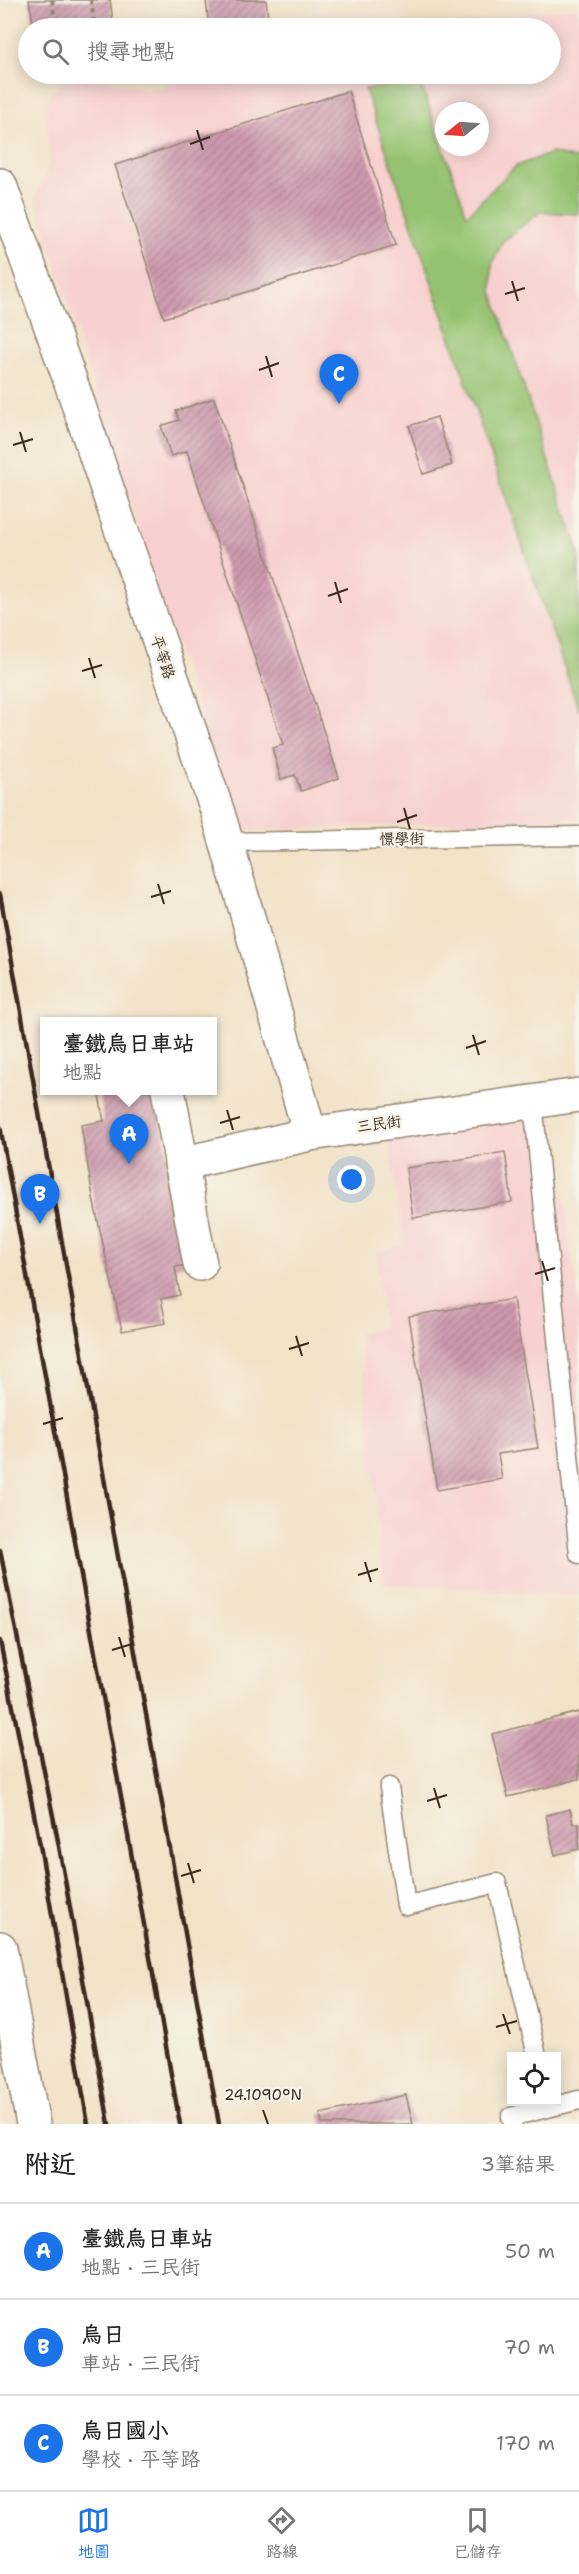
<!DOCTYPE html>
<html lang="zh-TW">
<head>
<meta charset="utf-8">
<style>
  :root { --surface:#fff; --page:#f2f2f2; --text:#222; --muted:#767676; --line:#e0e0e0; --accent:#1a73e8 }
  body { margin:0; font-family:"Shantell Sans","LXGW WenKai TC",sans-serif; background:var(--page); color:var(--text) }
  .controls { position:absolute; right:18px; bottom:18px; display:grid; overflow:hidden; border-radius:0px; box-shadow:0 3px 15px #0003 }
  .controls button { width:54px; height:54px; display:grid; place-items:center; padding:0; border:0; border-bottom:2px solid var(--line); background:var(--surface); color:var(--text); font:30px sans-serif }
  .compass { position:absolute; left:435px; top:102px; width:54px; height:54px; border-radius:50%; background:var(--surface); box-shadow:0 3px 15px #0003; rotate:253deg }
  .you { position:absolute; left:352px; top:1180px; width:21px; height:21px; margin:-15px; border:4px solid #fff; border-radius:50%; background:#1a73e8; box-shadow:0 0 0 9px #1a73e833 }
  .badge { display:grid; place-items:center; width:39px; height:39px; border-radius:50%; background:var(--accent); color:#fff; font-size:20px; font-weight:700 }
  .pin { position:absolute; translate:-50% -50px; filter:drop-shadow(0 2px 3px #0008) }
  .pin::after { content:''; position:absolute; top:32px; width:21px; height:18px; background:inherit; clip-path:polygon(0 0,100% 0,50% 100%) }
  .popup { position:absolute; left:40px; top:1017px; width:177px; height:78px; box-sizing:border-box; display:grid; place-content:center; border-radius:0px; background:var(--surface); filter:drop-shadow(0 2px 4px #0005); font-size:20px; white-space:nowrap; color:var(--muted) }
  .popup b { font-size:22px; color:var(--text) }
  .popup::after { content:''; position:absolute; left:50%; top:100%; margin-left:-12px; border:12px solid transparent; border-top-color:var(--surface) }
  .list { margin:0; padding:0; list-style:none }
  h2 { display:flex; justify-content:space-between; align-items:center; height:78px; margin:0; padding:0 24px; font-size:26px }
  h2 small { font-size:20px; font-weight:400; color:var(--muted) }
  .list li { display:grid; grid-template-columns:39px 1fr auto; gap:18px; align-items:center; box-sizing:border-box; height:96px; padding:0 24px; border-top:2px solid var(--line) }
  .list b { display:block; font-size:22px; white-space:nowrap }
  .list p { margin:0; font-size:20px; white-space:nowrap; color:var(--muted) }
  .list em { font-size:20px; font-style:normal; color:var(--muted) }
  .icon { flex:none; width:33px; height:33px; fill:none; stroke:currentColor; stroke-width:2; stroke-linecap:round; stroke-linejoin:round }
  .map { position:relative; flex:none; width:579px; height:2124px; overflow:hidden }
  .search { position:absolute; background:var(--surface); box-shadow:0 3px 15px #0003; left:18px; right:18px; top:18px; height:66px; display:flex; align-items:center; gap:15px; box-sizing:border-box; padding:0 21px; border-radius:33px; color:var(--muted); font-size:22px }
  .sheet { height:366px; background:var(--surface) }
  nav { display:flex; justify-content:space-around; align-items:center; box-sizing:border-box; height:84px; border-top:2px solid var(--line); background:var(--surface); font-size:16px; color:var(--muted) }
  nav a { display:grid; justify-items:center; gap:3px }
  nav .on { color:var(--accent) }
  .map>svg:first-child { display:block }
</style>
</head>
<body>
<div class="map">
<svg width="579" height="2124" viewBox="0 0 579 2124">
  <defs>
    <pattern id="building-hatch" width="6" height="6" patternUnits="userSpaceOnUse" patternTransform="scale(1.5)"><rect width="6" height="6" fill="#ce9aaf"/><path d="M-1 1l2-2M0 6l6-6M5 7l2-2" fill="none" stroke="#a87e8e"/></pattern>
  </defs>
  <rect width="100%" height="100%" fill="#f7f3e8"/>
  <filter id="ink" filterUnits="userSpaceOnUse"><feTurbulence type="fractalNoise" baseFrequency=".0167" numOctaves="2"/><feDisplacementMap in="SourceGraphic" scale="12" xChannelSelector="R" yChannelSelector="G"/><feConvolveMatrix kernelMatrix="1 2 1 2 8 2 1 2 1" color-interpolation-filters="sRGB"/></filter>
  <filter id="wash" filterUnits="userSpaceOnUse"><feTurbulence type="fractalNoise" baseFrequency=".008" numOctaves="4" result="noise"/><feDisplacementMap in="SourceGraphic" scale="24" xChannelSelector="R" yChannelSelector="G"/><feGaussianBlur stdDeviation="1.35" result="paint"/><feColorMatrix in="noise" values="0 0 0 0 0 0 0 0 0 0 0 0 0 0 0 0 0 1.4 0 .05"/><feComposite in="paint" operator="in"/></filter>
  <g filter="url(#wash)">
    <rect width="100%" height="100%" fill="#f2e2c8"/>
    <g fill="#f7d0cf" fill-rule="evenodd">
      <path d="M579,7v811l-339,13 -76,-222 -129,-410 14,-34 -3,-62 19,-29h9l75,16 35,-8 -2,-8h368v-46h-117zM444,111h36v36h-36z"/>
      <polygon points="540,1116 552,1116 579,1304 579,1595 384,1584 360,1333 383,1328 376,1252 403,1245 402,1228 388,1137"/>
    </g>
    <polygon fill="#94c270" stroke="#687647" stroke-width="1.5" points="420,82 467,215 516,166 552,153 579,160 579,214 540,212 502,242 492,264 492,291 579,553 579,710 365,89"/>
    <g id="blocks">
      <g fill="url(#building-hatch)">
        <polygon points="29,0 110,0 114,28 34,28"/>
        <polygon points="206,0 266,0 269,27 209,28"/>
        <polygon points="348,91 396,245 164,318 115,165"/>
        <polygon points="214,398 339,778 301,791 295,775 281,779 272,748 283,745 187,451 171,456 161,426 179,420 176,411"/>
        <polygon points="437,417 452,465 423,474 409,426"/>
        <polygon points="98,1090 155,1090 191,1264 175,1267 180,1295 161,1299 166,1323 122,1331 94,1203 81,1125 104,1121"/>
        <polygon points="505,1152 512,1202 413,1218 406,1168"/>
        <polygon points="513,1299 538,1448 498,1454 502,1479 437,1490 409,1316"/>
        <polygon points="579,1712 579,1779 508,1797 492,1734"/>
        <polygon points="570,1809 573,1824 579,1823 579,1849 555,1855 546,1815"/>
        <polygon points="406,2095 413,2124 322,2124 320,2114"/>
      </g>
    </g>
  </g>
  <g filter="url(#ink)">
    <use href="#blocks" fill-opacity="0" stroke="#968673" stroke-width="1.5"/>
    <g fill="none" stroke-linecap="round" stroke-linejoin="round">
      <defs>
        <g id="service">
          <polyline points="226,842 579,836"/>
          <polyline points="533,1102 579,1554"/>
          <polyline points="389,1787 406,1906 497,1883 537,2056"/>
          <polyline points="513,2124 511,2117 579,2100"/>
        </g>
        <g id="minor">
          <polyline points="0,185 69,377 218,813 310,1134"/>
          <polyline points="168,1090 200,1264"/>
          <polyline points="181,1164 310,1134 579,1095"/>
        </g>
        <polyline id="secondary" points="0,1948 33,2124"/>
      </defs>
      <use href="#service" stroke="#968673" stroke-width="21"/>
      <use href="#minor" stroke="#968673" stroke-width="36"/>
      <use href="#secondary" stroke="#968673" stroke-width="36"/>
      <g stroke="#968673" stroke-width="4" stroke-dasharray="4.5 4.5" stroke-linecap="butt">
        <polyline points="52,0 56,28"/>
        <polyline points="91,0 95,28"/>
      </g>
      <use href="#service" stroke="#fff" stroke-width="18"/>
      <use href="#minor" stroke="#fff" stroke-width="33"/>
      <use href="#secondary" stroke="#fff" stroke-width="33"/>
      <g stroke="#3b2a1e" stroke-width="4.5">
        <polyline points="0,894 219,2124"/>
        <polyline points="0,1126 180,2124"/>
        <polyline points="0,1550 58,1841 109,2124"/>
        <polyline points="0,1641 40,1845 88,2124"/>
      </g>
    </g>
  </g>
  <path fill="none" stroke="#3b2a1e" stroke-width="2" d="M197,130l6,20M190,144l20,-7M512,281l6,20M505,294l20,-6M266,356l6,21M259,370l20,-7M20,432l6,20M13,445l20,-6M335,582l6,21M328,596l20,-7M89,658l6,20M82,671l20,-6M404,808l6,21M397,822l20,-7M158,884l6,20M151,897l20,-6M473,1035l6,20M466,1048l20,-7M227,1110l6,20M220,1123l20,-6M542,1261l6,20M535,1274l20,-6M296,1336l6,20M289,1349l20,-6M50,1411l6,20M43,1424l20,-6M365,1562l6,20M358,1575l20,-6M119,1637l6,20M112,1650l20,-6M434,1788l6,20M427,1801l20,-6M188,1863l6,20M181,1876l20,-6M503,2014l7,20M496,2027l21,-6M263,2110l5,14"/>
  <g text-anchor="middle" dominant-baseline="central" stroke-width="5" stroke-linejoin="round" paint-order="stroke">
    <g font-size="15" fill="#3b2a1e" stroke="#f7f3e8">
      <text transform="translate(163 657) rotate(72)">平等路</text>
      <text transform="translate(402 839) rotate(-1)">憬學街</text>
      <text transform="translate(379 1124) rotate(-8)">三民街</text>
    </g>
  </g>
  <g font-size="15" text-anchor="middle" fill="#3b2a1e" stroke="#f7f3e8" stroke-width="5" stroke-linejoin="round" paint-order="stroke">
    <text x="263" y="2100">24.1090°N</text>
  </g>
</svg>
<div class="controls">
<button><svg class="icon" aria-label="locate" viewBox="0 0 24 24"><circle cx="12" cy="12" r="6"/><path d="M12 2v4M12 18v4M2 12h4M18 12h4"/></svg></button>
</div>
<svg class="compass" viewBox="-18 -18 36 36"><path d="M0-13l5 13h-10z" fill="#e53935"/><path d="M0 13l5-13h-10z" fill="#767676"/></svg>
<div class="you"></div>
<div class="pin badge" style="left:129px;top:1164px">A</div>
<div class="popup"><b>臺鐵烏日車站</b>地點</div>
<div class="pin badge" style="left:40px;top:1224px">B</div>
<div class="pin badge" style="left:339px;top:404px">C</div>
<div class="search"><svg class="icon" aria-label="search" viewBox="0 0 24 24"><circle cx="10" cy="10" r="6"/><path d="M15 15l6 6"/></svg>搜尋地點</div>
</div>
<section class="sheet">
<h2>附近<small>3筆結果</small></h2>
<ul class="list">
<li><span class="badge">A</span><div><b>臺鐵烏日車站</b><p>地點 · 三民街</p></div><em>50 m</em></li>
<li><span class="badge">B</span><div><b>烏日</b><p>車站 · 三民街</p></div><em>70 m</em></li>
<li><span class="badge">C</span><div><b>烏日國小</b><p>學校 · 平等路</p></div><em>170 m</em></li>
</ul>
</section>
<nav>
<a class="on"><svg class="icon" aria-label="map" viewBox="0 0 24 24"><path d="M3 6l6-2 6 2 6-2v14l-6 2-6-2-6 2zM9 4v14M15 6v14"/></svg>地圖</a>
<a><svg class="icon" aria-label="directions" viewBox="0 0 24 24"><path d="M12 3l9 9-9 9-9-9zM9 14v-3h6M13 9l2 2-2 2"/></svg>路線</a>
<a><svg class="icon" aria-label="saved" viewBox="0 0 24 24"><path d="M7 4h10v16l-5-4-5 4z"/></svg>已儲存</a>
</nav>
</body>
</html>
